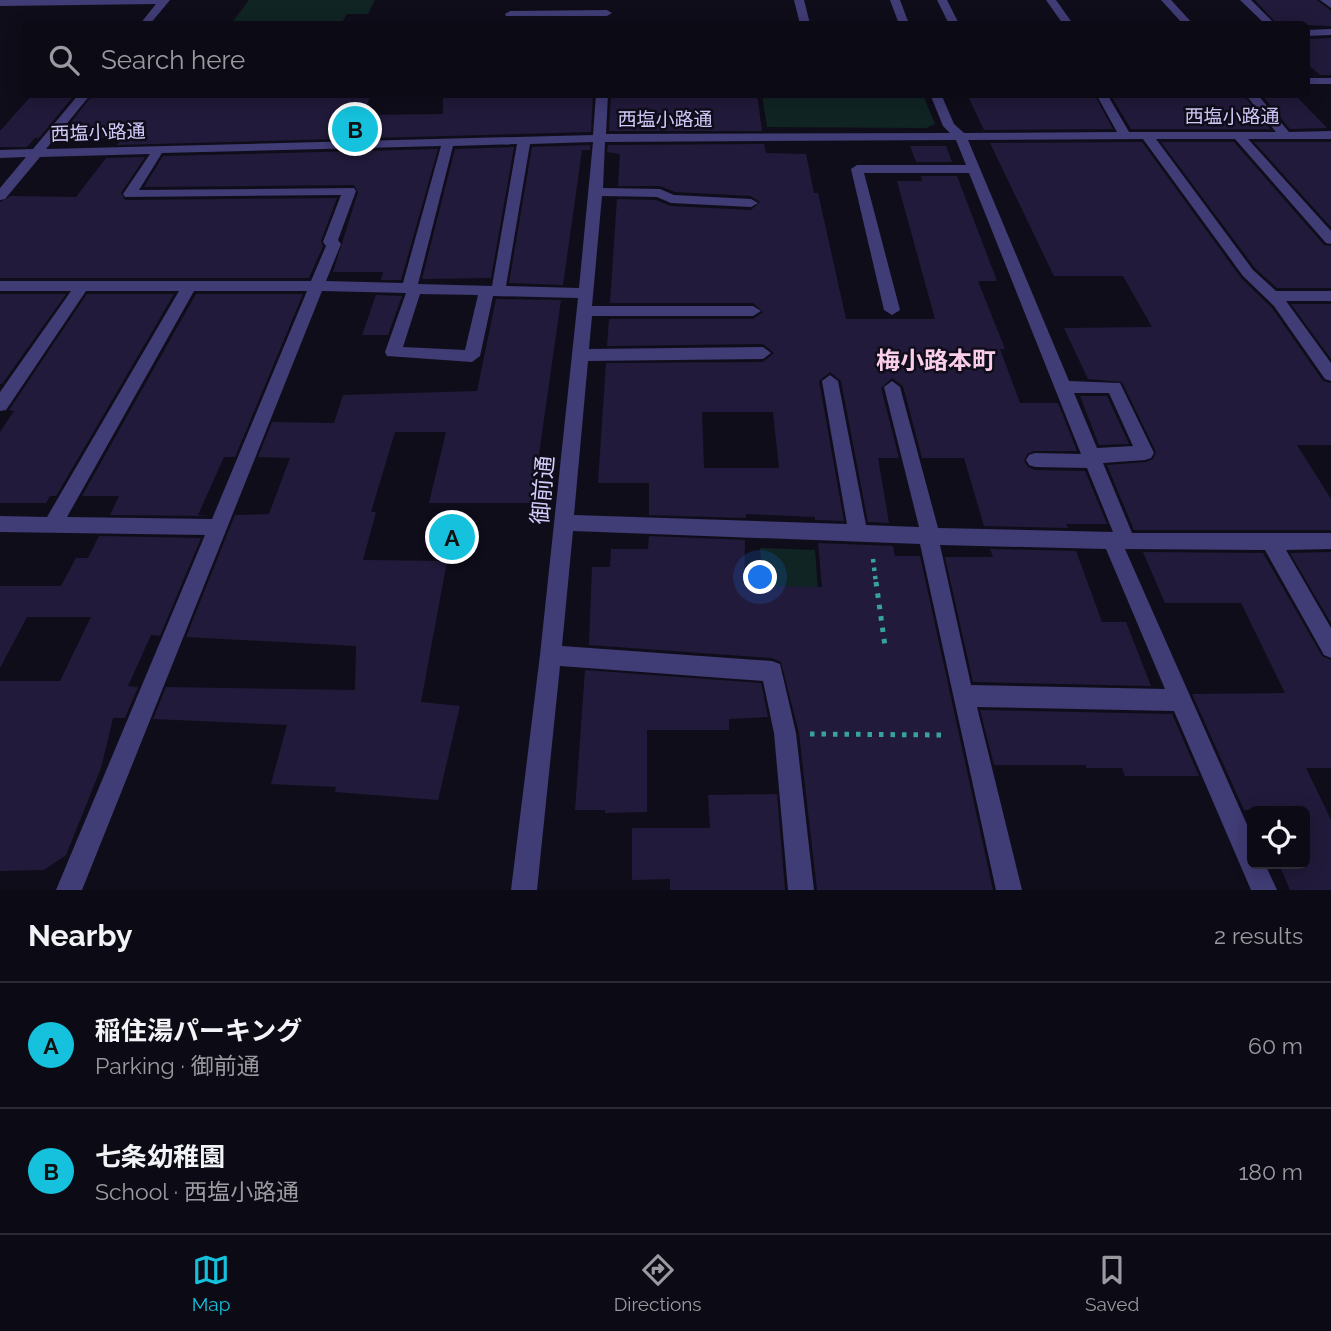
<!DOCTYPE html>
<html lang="en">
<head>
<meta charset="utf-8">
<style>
  :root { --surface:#0c0a14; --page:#1a1822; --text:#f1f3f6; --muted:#9a9aa0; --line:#2c2b34; --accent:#15c1dc }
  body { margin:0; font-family:Raleway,"Noto Sans JP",sans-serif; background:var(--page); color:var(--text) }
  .controls { position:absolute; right:21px; bottom:21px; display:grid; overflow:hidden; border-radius:10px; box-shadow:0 4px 18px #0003 }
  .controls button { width:63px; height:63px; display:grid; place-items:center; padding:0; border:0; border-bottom:2px solid var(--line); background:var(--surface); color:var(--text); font:35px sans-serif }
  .you { position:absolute; left:761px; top:578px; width:24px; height:24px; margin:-18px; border:5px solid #fff; border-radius:50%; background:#1a73e8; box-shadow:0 0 0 10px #1a73e833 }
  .badge { display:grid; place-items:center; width:46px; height:46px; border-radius:50%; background:var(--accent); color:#111; font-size:23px; font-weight:700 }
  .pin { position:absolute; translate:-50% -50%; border:4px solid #fff; box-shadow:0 2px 7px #0006 }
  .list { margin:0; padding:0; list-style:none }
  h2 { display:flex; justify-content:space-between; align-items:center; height:91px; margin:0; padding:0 28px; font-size:30px }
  h2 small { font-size:23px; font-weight:400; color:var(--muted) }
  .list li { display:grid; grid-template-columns:46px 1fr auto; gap:21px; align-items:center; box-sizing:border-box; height:126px; padding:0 28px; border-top:2px solid var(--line) }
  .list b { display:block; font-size:26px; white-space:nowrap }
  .list p { margin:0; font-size:23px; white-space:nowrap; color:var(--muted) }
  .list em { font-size:23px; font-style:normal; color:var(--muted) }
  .icon { flex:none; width:38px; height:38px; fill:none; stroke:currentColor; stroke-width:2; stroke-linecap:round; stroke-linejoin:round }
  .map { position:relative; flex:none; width:1331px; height:890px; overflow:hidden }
  .search { position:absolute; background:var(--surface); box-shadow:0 4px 18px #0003; left:21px; right:21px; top:21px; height:77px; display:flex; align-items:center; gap:18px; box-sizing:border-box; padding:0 24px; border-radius:10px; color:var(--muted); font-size:26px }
  .sheet { height:343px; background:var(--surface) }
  nav { display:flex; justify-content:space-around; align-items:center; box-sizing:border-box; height:98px; border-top:2px solid var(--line); background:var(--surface); font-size:19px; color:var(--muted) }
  nav a { display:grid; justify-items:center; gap:4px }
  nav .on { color:var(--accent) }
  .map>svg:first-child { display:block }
</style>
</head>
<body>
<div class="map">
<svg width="1331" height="890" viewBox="0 0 1331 890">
  <rect width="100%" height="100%" fill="#100d1b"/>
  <g fill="#102424">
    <polygon points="249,0 375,0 368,14 347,14 341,24 231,24"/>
    <polygon points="762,95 923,95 935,124 926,128 767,127"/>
    <polygon points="760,548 815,550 823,659 780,658 775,581 763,579"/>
  </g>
  <g fill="#221a3a" fill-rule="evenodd">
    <polygon points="1255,0 1317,0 1331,11 1331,26 1277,24"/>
    <polygon points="1331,38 1331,75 1320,75 1306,63 1306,39"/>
    <polygon points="33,94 75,94 39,138 35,138 27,147 0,147 0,131"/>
    <polygon points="93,94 371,94 363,115 443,114 443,94 593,94 591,132 117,145 122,138 59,138"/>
    <polygon points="611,94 757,94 762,131 609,131"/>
    <polygon points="967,94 1094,94 1113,129 984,130"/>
    <polygon points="1110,94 1243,94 1270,129 1131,129"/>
    <polygon points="1261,94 1294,94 1327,128 1290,129"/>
    <polygon points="1142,142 1241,278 1272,308 1323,381 1331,383 1331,445 1297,445 1331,499 1331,530 1134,530 1107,465 1146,462 1153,459 1156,452 1122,382 1088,379 1064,328 1152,327 1123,276 1054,276 990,143"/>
    <polygon points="1161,142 1234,142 1324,245 1331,246 1331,288 1277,288 1255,268"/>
    <polygon points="1254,142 1331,142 1331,227"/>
    <path d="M764,144l2,9 40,1 8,39h4l28,126h89l-38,-138h25l-1,-5h36l40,105h-19l27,68h-5l20,54h38l19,48h-43l-7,3 -3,7 4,6 7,3 50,1 22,53h-41l2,4 -84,-2 -20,-68h-42l-19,-72 -11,-8 -11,10 18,70h-21l11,65 -21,-1 -27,-141 -11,-9 -11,9 25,140 -29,-1v-3l-69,-3v4l-97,-3v-32h-51l8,-120 157,-1 11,-9 -11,-9 -156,2 2,-27h144l10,-7 -10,-9h-143l7,-104 39,1 15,6 80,4 9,-8 -9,-6 -76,-4 -15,-6h-42l2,-32 -13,-2 1,-7zM702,412h71l6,56h-75z"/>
    <polygon points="590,145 590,150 582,150 563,285 509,283 532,147"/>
    <polygon points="910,146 946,146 952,162 916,162"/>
    <polygon points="514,147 491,278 422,279 455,149"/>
    <polygon points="438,149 401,280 381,280 383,272 333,272 358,192 354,185 144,187 163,156"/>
    <polygon points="145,157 121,193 125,200 337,198 321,241 323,246 309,278 0,278 0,202 11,196 76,197 106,158"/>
    <polygon points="0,294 66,294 2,384 0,384"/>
    <polygon points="87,294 174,294 56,496 50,496 46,503 0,503 0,432 14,411 9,410"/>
    <polygon points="196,294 303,294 235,457 224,457 198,515 210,516 110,515 119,496 82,496"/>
    <polygon points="376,295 402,296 388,335 362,335"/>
    <polygon points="496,299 561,300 532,503 429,503 446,432 395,432 371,512 376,512 363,560 447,561 421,702 460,706 438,800 335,792 336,787 271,784 287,725 153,719 166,687 355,690 356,646 186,637 235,515 269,514 290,458 258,457 272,422 334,423 343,395 477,391"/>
    <polygon points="1291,304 1331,304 1331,359"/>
    <polygon points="1080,396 1107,396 1129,444 1099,445"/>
    <polygon points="99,536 201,538 160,636 151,635 128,686 138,687 125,718 113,718 101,768 66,855 44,870 0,871 0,681 60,681 91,617 27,617 0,668 0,586 61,586 76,558 88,558"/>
    <polygon points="649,536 745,540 744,582 769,583 769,586 822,587 818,543 893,546 895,556 920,556 993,890 817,890 799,733 781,662 772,658 589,645 592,567 610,567 611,549 648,549"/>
    <polygon points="990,549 1076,551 1102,622 1126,622 1151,686 973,682 945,557 993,557"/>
    <polygon points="1143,552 1263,553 1322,656 1331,660 1331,768 1306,768 1331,820 1331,890 1290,890 1279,864 1305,864 1305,810 1244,810 1192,694 1285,693 1241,603 1165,603"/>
    <polygon points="1331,552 1331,623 1290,553"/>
    <polygon points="585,670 761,683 768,717 729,719 729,730 647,730 647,812 605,813 605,810 575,810"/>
    <polygon points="980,710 1172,714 1199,776 1125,776 1122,768 1086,768 1086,765 994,765"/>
    <polygon points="777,794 785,890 670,890 670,879 632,880 632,828 710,828 708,795"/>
  </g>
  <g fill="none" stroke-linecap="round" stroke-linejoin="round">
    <polyline stroke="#37a29f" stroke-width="4.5" stroke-dasharray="3.5 5" stroke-linecap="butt" points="873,559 876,584"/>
    <g stroke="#37a29f" stroke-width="5" stroke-dasharray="4.5 7" stroke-linecap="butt">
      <polyline points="876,582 885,646"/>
      <polyline points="810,734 945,735"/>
    </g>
    <g fill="#403c75" fill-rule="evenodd">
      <polygon points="0,0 170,0 150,24 140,24 156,4 0,6"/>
      <polygon points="794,0 804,0 810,24 800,24"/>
      <polygon points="890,0 900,0 909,24 899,24"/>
      <polygon points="937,0 947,0 959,24 949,24"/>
      <polygon points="1046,0 1056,0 1073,24 1063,24"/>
      <polygon points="1161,0 1171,0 1193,24 1183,24"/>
      <polygon points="1240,0 1251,0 1275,24 1265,24"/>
      <polygon points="1320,0 1331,0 1331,8"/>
      <polygon points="510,11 607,10 612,13 607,16 506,16 505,14"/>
      <polygon points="1331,29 1331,35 1306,36 1306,30"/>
      <rect x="1306" y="78" width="25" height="6"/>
      <path d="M79,94h12l-45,55 547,-14 3,-41h12l-2,40 344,-1 -7,-7 -13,-32h11l13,30 10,9 153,-1 -21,-38h11l22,38h147l-31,-38h12l32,38 42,-1v8h-83l83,92v13l-5,-1 -91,-104h-79l97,131 23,21h55v10h-45l45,62v18l-6,-2 -51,-73 -31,-30 -100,-137 -175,1 101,241 51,2 34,70 -3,5 -6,2 -42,3 29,70h199v16l-45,1 45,78v30l-7,-3 -59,-105 -140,-1 127,287v28h13l12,26h-26l-77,-179 -197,-4 45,183h-26l-76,-346 -347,-13 -11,115 210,15 8,3 16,69 18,157h-26l-14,-157 -11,-52 -203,-15 -23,224h-26l29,-235 38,-357 -85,-2 -13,60 -8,6 -85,-6 -2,-4 21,-59 -84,-2 -240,599h-26l149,-355 -205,-3v-16l47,1 132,-226h-93l-80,119 -6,1v-19l71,-101h-71v-10h311l15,-35 -3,-4 18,-47 -216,2 -2,-3 27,-40 -110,3 -35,42 -5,1v-12l26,-31 -26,1v-8l33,-1zM956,140l10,25h-109l-6,4 33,141 8,5 8,-5 -36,-137h105l112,281 -46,-1 -6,2 -3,5 3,5 6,2 52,1 26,64 -175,-4 -38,-141 -8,-6 -8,6 35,140 -53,-2 -28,-144 -8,-6 -8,6 25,143 -273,-9 14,-154 175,-2 8,-6 -8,-6 -174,2 3,-33h161l8,-5 -8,-5h-161l10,-110 55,1 14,6 80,4 7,-4 -7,-4 -77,-4 -14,-6 -57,-1 2,-46zM593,142l-14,146 -73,-2 24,-142zM517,144l-25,142 -74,-2 35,-138zM441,146l-38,137 -77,-2 15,-37 -3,-4 18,-49 -2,-3 -215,2 23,-37zM194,291h113l-95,228 -145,-2zM420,294l58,1 -13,55 -62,-3zM1074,393h35l24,53 -36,2zM940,545l166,4 59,140 -194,-4z"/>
    </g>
  </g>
  <g text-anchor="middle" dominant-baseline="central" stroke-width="5" stroke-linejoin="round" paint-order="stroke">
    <g font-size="19" fill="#d2cbfa" stroke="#100d1b">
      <text x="1232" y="116">西塩小路通</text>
      <text x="665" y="119">西塩小路通</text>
      <text transform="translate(98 132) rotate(-2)">西塩小路通</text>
    </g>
    <g font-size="23" fill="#d2cbfa" stroke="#100d1b">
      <text transform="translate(542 490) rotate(-85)">御前通</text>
    </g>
    <g font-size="24" font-weight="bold" fill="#facde8" stroke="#100d1b">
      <text x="936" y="360">梅小路本町</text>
    </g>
  </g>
</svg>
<div class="controls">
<button><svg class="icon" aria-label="locate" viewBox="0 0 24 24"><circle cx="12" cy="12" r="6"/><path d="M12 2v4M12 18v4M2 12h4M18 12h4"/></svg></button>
</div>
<div class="you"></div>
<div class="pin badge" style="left:452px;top:537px">A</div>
<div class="pin badge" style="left:355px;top:129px">B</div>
<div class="search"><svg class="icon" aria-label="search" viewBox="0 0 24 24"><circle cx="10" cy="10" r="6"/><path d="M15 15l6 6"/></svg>Search here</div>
</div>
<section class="sheet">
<h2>Nearby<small>2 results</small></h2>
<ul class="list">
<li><span class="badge">A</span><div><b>稲住湯パーキング</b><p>Parking · 御前通</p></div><em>60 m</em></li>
<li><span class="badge">B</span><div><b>七条幼稚園</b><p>School · 西塩小路通</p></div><em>180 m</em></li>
</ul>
</section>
<nav>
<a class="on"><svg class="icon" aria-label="map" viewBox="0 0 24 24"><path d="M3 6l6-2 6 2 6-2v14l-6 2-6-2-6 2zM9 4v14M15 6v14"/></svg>Map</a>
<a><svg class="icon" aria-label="directions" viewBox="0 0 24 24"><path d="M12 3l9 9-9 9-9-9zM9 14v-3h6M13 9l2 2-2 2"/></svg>Directions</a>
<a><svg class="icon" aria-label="saved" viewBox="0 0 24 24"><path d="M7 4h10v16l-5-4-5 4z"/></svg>Saved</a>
</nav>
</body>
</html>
